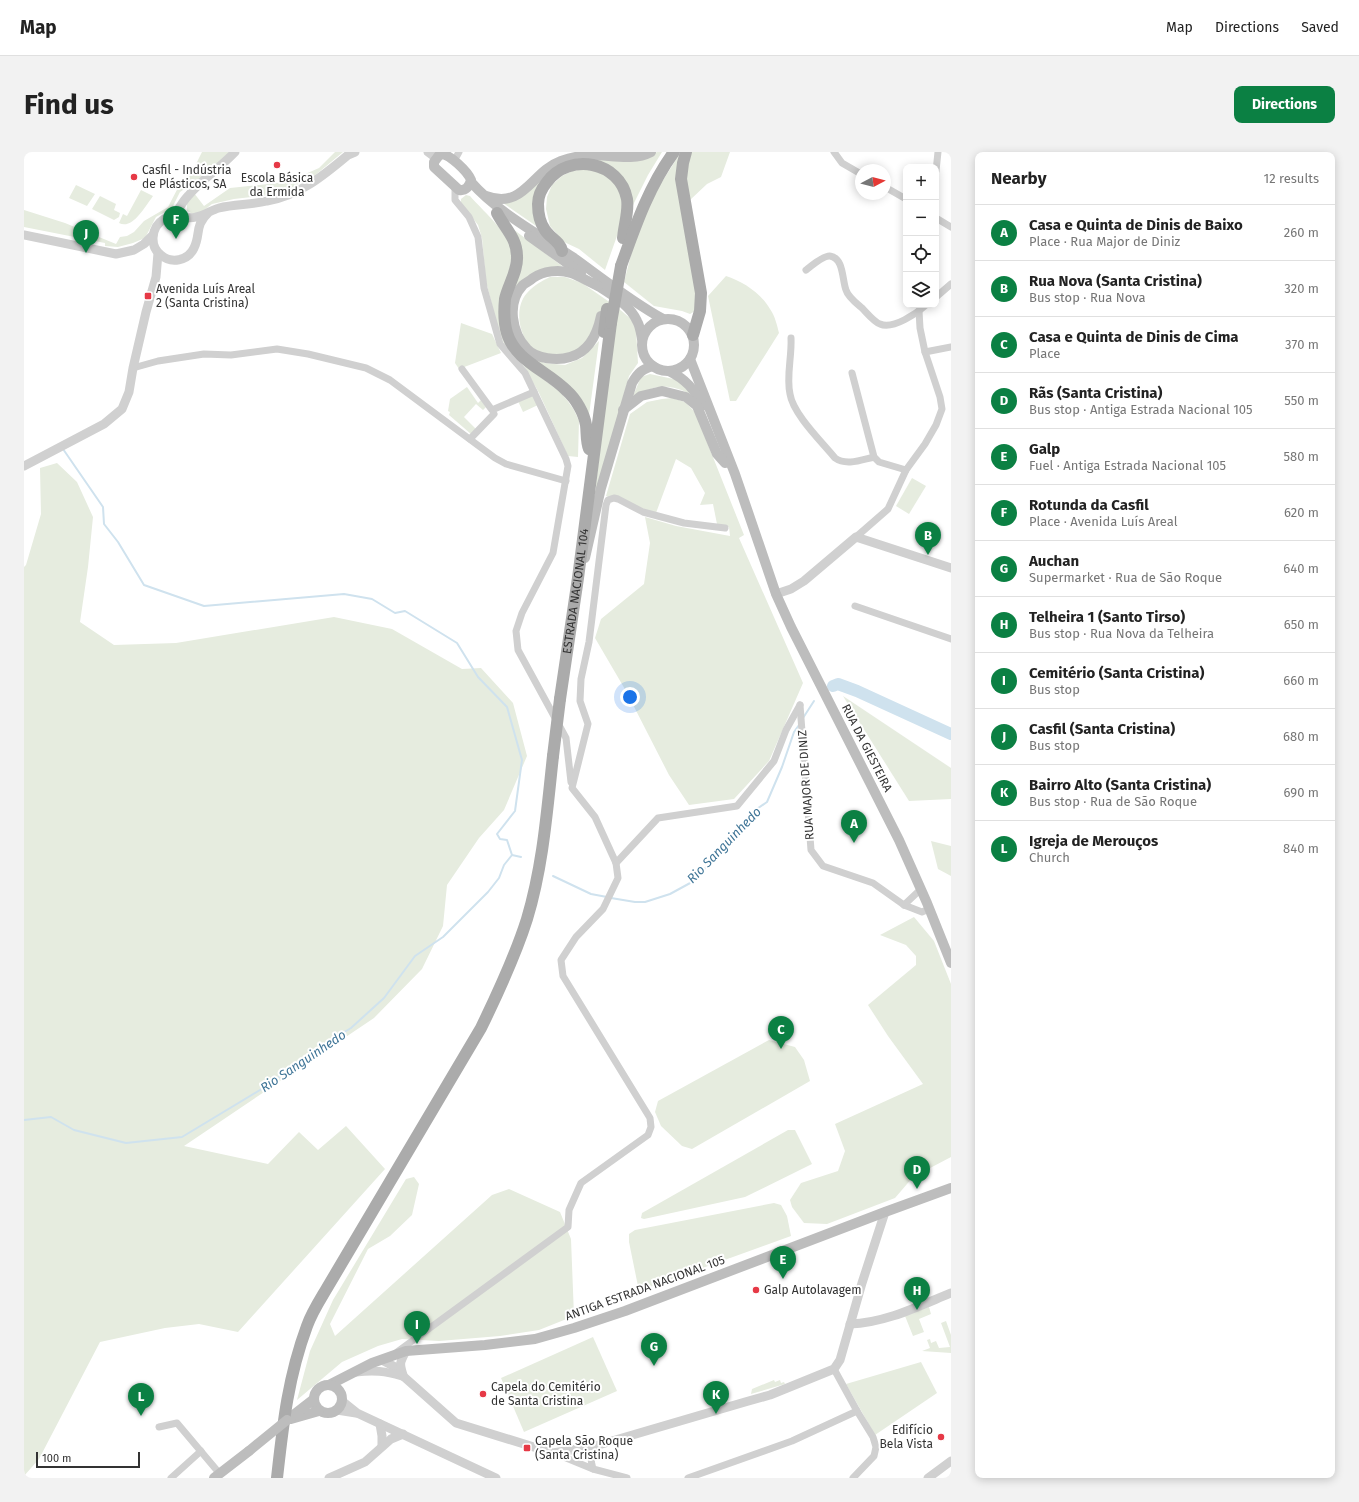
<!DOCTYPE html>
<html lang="en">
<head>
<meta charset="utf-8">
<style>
  :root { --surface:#fff; --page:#f2f2f2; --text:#222; --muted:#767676; --line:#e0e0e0; --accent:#0b8043 }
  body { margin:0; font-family:"Fira Sans",sans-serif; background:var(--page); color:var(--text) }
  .controls { position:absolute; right:12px; top:12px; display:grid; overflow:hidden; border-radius:8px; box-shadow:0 2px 10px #0003 }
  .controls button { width:36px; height:36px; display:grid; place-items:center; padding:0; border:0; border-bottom:1px solid var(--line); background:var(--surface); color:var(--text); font:20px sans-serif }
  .compass { position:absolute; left:831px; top:12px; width:36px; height:36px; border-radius:50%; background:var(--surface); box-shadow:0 2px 10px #0003; rotate:83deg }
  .scale { position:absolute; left:12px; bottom:10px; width:104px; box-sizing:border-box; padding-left:4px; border:2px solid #333; border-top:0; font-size:11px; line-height:14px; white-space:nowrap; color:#333; -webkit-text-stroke:3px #fff; paint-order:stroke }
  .you { position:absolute; left:606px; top:545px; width:14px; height:14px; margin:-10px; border:3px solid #fff; border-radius:50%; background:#1a73e8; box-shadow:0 0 0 6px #1a73e833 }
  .badge { display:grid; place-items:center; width:26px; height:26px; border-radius:50%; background:var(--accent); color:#fff; font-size:13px; font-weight:700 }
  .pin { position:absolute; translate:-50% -33px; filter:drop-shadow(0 1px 2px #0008) }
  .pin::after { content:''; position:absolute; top:21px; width:14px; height:12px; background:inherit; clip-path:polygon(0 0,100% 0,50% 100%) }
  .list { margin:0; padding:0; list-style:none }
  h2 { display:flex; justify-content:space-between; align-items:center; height:52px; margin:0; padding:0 16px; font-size:17px }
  h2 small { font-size:13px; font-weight:400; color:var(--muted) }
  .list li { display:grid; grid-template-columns:26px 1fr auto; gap:12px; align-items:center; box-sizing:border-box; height:56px; padding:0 16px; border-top:1px solid var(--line) }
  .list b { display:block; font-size:15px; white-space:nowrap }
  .list p { margin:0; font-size:13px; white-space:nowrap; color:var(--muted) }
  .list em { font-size:13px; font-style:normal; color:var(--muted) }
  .icon { flex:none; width:22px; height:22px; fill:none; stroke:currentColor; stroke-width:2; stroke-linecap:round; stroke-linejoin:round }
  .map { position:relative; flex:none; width:927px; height:1326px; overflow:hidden; border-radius:8px }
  header { display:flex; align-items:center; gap:24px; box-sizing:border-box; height:56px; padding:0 20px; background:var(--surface); border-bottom:1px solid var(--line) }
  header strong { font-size:19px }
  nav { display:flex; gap:22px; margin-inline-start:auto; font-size:14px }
  .intro { display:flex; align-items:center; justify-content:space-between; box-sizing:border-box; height:96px; padding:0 24px }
  h1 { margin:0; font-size:28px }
  .button { padding:10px 18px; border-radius:8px; background:var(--accent); color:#fff; font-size:14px; font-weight:700 }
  main { display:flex; gap:24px; padding:0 24px }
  aside { flex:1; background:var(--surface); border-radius:8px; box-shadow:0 2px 10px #0003 }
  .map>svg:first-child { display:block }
</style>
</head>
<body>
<header>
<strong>Map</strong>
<nav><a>Map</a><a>Directions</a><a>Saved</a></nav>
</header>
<div class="intro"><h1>Find us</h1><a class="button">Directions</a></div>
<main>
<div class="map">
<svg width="927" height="1326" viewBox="0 0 927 1326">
  <rect width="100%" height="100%" fill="#fff"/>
  <g fill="#e6ecdf">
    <polygon points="178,0 205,0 197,12 156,40 148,56 132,65 121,86 109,91 94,95 81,94 81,91 0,75 0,58 41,71 92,92 96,85 103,84 110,80 120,69 144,55 157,30 166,24"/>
    <polygon points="311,0 319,0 289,25 267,36 246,43 210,47 188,52 176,61 171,63 163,59 163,50 170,41 180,54 206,36 263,30 295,16"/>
    <polygon points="633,0 638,0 624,23 607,57 606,43 574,9 567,5 620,6"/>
    <polygon points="657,0 675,140 671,159 666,162 658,159 630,154 600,130 613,80 634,36"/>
    <polygon points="667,0 706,0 697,25 683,32 665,49 661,22"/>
    <polygon points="560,17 574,20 585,24 594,34 600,49 600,64 581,118 555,97 540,90 526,74 522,57 523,45 528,33 538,24 548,19"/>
    <polygon points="521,24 518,78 479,51"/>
    <polygon points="52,33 71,42 63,54 45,46"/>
    <path d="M117,38l12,6 -2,3c-7,9 -19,31 -32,24l4,-9 4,2z"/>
    <path d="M442,43l4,1c12,14 35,33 40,50 5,15 -7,51 -11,67l31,56 30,23 7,8 7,10 5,11 -1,36 -10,-1 -29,-63 -15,-27 -20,-22 -5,-13 -13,-49 -4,-44 -4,-13 -17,-22v-4z"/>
    <polygon points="76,44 92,52 90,58 96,61 95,65 90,68 68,57"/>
    <polygon points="489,77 538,114 524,116 488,140"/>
    <path d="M702,124c16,5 35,17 44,33 5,7 7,16 9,24l-43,68h-6l-22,-105z"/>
    <path d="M526,125h15l17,6 36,25 13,11 5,11 2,33 -9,13 -17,62 -20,80 22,-188 -19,-2c-3,5 -5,10 -8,14 -11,14 -35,18 -51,9 -17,-11 -23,-43 -9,-58 7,-8 15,-12 23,-16z"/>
    <polygon points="437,171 468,182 477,201 435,217 431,211"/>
    <polygon points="575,189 565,263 500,199 520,211 541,213 558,206"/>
    <path d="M626,222l28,6 14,15c-23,-12 -36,-10 -59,1l8,-19z"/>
    <polygon points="443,235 454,251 457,248 462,255 459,258 452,252 440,265 452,277 447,282 425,263 426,260 424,259 426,247"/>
    <polygon points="509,243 514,253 499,260 494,249"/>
    <polygon points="648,246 661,250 671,260 720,383 715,386 779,531 745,609 710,647 665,653 645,623 602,539 571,486 577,467 620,432 626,391 621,365 652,374 706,384 705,375 693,372 689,352 676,353 681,341 667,316 652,307 632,361 582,344 606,262 623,250 638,247"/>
    <polygon points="33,311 53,330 69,365 64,415 56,470 90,493 152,491 310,465 368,477 438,517 457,516 489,551 503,604 480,658 455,686 423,733 419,774 398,817 350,866 160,994 244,1012 275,980 294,998 322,974 361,1017 214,1180 175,1172 141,1176 76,1190 15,1307 0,1324 0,415 2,413 17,362 16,316"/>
    <polygon points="888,326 902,334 885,362 872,354"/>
    <polygon points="819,544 927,616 927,647 885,649"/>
    <polygon points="907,689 927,694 927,724 914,717"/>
    <polygon points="890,765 910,789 927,832 927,1005 889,1025 871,1046 803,1072 780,1071 768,1055 766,1048 777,1031 814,1019 821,999 811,972 899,932 864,884 844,853 892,813 892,804 882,793 856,783"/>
    <polygon points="745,888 771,895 780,908 786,929 668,997 658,994 637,974 631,960 634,949"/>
    <polygon points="764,978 771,978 788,1012 721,1045 620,1067 617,1066 618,1061"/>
    <polygon points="390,1025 395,1032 388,1063 366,1084 344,1097 306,1172 311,1184 468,1043 485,1037 536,1060 547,1087 550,1164 515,1178 476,1184 415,1189 378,1187 354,1194 318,1210 273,1248 286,1199 309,1148 382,1027"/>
    <polygon points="750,1051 757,1053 763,1064 767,1084 615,1139 605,1090 605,1082 611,1078"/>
    <polygon points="905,1155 907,1162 895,1167 900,1180 889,1184 881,1164"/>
    <polygon points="922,1169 927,1183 927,1201 898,1199 906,1196 903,1188 906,1187 907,1191 912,1189 915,1196 926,1195 917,1171"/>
    <polygon points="569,1185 593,1239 500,1280 477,1226"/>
    <polygon points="897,1210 913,1241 851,1283 822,1232"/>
    <polygon points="750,1228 751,1230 756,1228 757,1231 760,1230 761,1232 727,1242 728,1237"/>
  </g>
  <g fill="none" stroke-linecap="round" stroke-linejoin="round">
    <g stroke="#cfe2ee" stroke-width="2">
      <polyline points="39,297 79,355 80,372 94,390 120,433 180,454 320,442 348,447 371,461 381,459 433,491 454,525 483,555 498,608 491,659 473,682 476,687 483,688 488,703"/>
      <polyline points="779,566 790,549"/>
      <polyline points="529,724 567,742 583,745"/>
      <polyline points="587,746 611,750 621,750 646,742 668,730 703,693 727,661 743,650 758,615 770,580 775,573"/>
      <polyline points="0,968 27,965 50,978 102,991 158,985 246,932 287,900 327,876 360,846 391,804 419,785 464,740 475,726 480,713 488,703 497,705"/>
    </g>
    <polyline stroke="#cfe2ee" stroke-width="12" points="809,534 814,532 833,539 927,582"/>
    <g stroke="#d0d0d0" stroke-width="7">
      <polyline points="810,0 818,11 837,22"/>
      <polyline points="430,9 435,0"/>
      <polyline points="912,19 914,0"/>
      <polyline points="431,34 431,48 445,65 454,85 460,136 476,192 501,221 542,307 544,314 529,401 498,461 492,479 494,498 542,586 547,630"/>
      <polyline points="861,35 882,47"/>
      <polyline points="912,66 927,75"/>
      <path d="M782,118c5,-4 18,-15 24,-14 14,2 12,24 16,34 2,7 10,13 16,18 5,5 12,14 18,16 13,6 37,-11 46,-19"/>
      <polyline points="912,145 927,132"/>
      <path d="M767,186c1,19 -5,38 -1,56 3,20 32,48 45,64 11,8 26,2 39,-1"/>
      <polyline points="901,200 927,195"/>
      <polyline points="109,216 134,209 180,202 207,203 253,197 284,202 342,216 366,228 471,306 482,312 542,329"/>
      <polyline points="438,217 468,258 510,240"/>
      <polyline points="828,221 850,305 855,310 882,318"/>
      <polyline points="446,287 470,262"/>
      <polyline points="832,385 864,357 882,318 901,292 912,273 918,257 916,245 901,200 896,176 895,159"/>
      <polyline points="831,454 927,487"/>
      <polyline points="776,553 787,698 799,714 849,731 880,753 898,760 905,757"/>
      <polyline points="592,711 634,666 713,654 750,609 762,578 776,553"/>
      <polyline points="880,753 897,737"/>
      <polyline points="373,1200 544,1075 545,1058 557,1031 624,983 627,975 626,966 539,824 537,808 552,785 579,757 594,726 592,711 571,665 548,636 564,572 556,549 557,527 565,490 582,353 584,348 590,346 594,347 619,360 660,371 701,376"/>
      <polyline points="810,1217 833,1259 849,1285 852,1295 850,1304 829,1326"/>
      <polyline points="135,1275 153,1271 196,1322"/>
      <polyline points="530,1301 569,1317 603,1326"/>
      <path d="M569,1317c-3,-9 -2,-14 2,-23"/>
      <polyline points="147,1326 177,1299"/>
      <polyline points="664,1326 768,1289 833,1259"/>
    </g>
    <g stroke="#d0d0d0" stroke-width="9">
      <polyline points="404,0 412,6"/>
      <path d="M185,60c-15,14 -8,22 -15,36 -6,13 -23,16 -33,7 -12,-9 -10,-28 3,-36 10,-6 21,1 32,-2 8,-1 15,-7 23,-9 16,-4 32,-3 48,-7 33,-6 56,-25 81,-46l7,-3"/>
      <path d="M149,64c6,-6 9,-14 15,-20 13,-16 32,-28 47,-44"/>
      <polyline points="0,83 92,102 110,98 120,92 129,83"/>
      <polyline points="0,314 80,272 98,257 105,240 109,216 122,160 132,125 134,101"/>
      <polyline points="752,442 767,437 780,429 832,385 927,416"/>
      <path d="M826,1172c35,-1 69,-18 101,-31"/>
      <polyline points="358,1208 371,1215 379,1224 432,1271 529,1301 571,1294 721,1250 746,1243 810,1217 816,1208 838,1131 861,1060"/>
      <path d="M332,1220c18,-2 29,-1 46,4"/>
      <path d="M379,1223c-4,-12 -3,-13 3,-24"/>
      <polyline points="318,1249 333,1261 472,1326"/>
      <polyline points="313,1258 332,1261"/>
      <polyline points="356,1272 358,1284 358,1294"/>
      <polyline points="305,1326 341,1310 367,1287 379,1282"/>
      <polyline points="904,1326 927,1309"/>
    </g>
    <g stroke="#bdbdbd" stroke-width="10">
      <path d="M416,2c9,-1 28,18 31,26 -2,7 -5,11 -12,10l-25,-23v-5z"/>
      <path d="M447,30c26,30 69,53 103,76 29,21 58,44 89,61"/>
      <path d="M462,44c38,14 45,-24 75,-35 9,-3 17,-5 27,-6 20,-1 44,7 63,-3"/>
      <polyline points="505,84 557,121"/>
      <path d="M570,131c15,11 35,20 43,38 3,5 4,12 5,18"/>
      <path d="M574,134c-9,-4 -18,-10 -27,-13 -12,-4 -28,-2 -38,5 -3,3 -8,5 -10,7 -17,18 -11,48 4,64 9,10 31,12 43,8 19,-5 27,-22 31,-41"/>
      <circle cx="644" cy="193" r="26"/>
      <polyline points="666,207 711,322 752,442 767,475 875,688 903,751 927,811"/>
      <path d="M645,219c16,8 26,18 33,35"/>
      <polyline points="599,258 617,244 638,239 662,245 673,254 693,302 701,311"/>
      <path d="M561,406l16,-70 31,-105c6,-10 10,-14 21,-17"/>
      <polyline points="305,1233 348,1211 382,1199 461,1193 511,1187 550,1176 601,1159 861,1060 927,1036"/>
      <circle cx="304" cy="1247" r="14"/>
      <polyline points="267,1267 295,1259"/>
      <polyline points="263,1268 290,1247"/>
      <polyline points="190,1326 225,1299"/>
    </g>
    <g stroke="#ababab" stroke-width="12">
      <polyline points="662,0 659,11 657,27 677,141 676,159 669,183"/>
      <path d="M473,61c7,14 20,25 20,43 1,15 -9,29 -12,43 -1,10 -1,24 2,34 8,28 41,38 60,58 9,8 17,22 19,34 1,8 0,16 3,24"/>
      <path d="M538,99c-2,-10 -12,-13 -17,-21 -5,-7 -7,-18 -7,-26 0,-8 4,-16 9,-22 22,-30 73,-21 80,17 2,12 -3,26 -4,39"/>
      <path d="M597,114c14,-39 28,-80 53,-114"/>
      <polyline points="580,180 583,157"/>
      <path id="s1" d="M536,547l18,-121 33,-255"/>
      <path d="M253,1326c6,-54 11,-101 30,-152 5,-14 13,-26 20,-38l154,-260c17,-35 34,-71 46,-109 16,-53 20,-108 26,-163"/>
    </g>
    <polyline stroke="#bdbdbd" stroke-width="10" points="225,1299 263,1268"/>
    <g stroke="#ababab" stroke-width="12">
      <polyline points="587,171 597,114"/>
      <polyline points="529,604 536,547"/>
    </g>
  </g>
  <g fill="#e63946" stroke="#fff" stroke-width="1.5">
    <circle cx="253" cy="13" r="4"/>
    <circle cx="110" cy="25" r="4"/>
    <rect x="120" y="140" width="8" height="8" rx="2"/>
    <circle cx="732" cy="1138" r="4"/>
    <circle cx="459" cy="1242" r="4"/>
    <circle cx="917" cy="1285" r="4"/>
    <rect x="499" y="1292" width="8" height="8" rx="2"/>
  </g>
  <g text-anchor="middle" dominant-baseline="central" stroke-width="4" stroke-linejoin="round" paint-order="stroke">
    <g font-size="12" fill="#333" stroke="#fff" text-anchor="start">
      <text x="118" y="18">Casfil - Indústria<tspan x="118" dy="14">de Plásticos, SA</tspan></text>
      <text x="253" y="26" text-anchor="middle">Escola Básica<tspan x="253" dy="14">da Ermida</tspan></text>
      <text x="132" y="137">Avenida Luís Areal<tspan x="132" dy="14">2 (Santa Cristina)</tspan></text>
      <text x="740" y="1138">Galp Autolavagem</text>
      <text x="467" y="1235">Capela do Cemitério<tspan x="467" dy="14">de Santa Cristina</tspan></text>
      <text x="909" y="1278" text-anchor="end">Edifício<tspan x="909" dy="14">Bela Vista</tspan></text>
      <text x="511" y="1289">Capela São Roque<tspan x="511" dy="14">(Santa Cristina)</tspan></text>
    </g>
    <g font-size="12" fill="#333" stroke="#fff">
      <text stroke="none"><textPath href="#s1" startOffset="109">ESTRADA NACIONAL 104</textPath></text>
      <text transform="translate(843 596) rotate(63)">RUA DA GIESTEIRA</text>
      <text transform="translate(782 633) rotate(-94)">RUA MAJOR DE DINIZ</text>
      <text transform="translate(621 1136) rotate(-20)">ANTIGA ESTRADA NACIONAL 105</text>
    </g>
    <g font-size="13" font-style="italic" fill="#3f7597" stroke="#fff">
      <text transform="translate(700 693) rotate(-46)">Rio Sanguinhedo</text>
      <text transform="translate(279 909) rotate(-34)">Rio Sanguinhedo</text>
    </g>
  </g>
</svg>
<div class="controls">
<button>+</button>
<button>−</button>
<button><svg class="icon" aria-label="locate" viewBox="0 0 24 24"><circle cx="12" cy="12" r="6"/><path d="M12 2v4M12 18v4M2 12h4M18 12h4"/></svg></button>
<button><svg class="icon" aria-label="layers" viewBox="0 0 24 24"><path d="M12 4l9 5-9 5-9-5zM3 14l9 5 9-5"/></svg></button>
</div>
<svg class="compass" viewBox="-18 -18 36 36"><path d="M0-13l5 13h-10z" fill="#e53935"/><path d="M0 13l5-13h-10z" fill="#767676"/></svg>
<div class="scale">100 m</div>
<div class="you"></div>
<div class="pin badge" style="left:830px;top:691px">A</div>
<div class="pin badge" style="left:904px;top:403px">B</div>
<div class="pin badge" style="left:757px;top:897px">C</div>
<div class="pin badge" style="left:893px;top:1037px">D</div>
<div class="pin badge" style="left:759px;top:1127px">E</div>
<div class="pin badge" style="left:152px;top:87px">F</div>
<div class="pin badge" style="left:630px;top:1214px">G</div>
<div class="pin badge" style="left:893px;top:1158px">H</div>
<div class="pin badge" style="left:393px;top:1192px">I</div>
<div class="pin badge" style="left:62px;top:101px">J</div>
<div class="pin badge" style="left:692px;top:1262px">K</div>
<div class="pin badge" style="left:117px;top:1264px">L</div>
</div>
<aside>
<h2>Nearby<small>12 results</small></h2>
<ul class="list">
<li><span class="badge">A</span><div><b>Casa e Quinta de Dinis de Baixo</b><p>Place · Rua Major de Diniz</p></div><em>260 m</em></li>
<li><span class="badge">B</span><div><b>Rua Nova (Santa Cristina)</b><p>Bus stop · Rua Nova</p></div><em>320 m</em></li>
<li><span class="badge">C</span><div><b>Casa e Quinta de Dinis de Cima</b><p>Place</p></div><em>370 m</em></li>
<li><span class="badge">D</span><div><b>Rãs (Santa Cristina)</b><p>Bus stop · Antiga Estrada Nacional 105</p></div><em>550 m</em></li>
<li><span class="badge">E</span><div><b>Galp</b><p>Fuel · Antiga Estrada Nacional 105</p></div><em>580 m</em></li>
<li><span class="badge">F</span><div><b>Rotunda da Casfil</b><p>Place · Avenida Luís Areal</p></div><em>620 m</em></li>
<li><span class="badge">G</span><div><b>Auchan</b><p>Supermarket · Rua de São Roque</p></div><em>640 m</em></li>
<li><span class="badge">H</span><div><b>Telheira 1 (Santo Tirso)</b><p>Bus stop · Rua Nova da Telheira</p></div><em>650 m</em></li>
<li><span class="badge">I</span><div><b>Cemitério (Santa Cristina)</b><p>Bus stop</p></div><em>660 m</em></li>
<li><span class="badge">J</span><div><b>Casfil (Santa Cristina)</b><p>Bus stop</p></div><em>680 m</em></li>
<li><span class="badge">K</span><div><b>Bairro Alto (Santa Cristina)</b><p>Bus stop · Rua de São Roque</p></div><em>690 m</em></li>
<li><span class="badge">L</span><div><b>Igreja de Merouços</b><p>Church</p></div><em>840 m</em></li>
</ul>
</aside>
</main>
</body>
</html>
